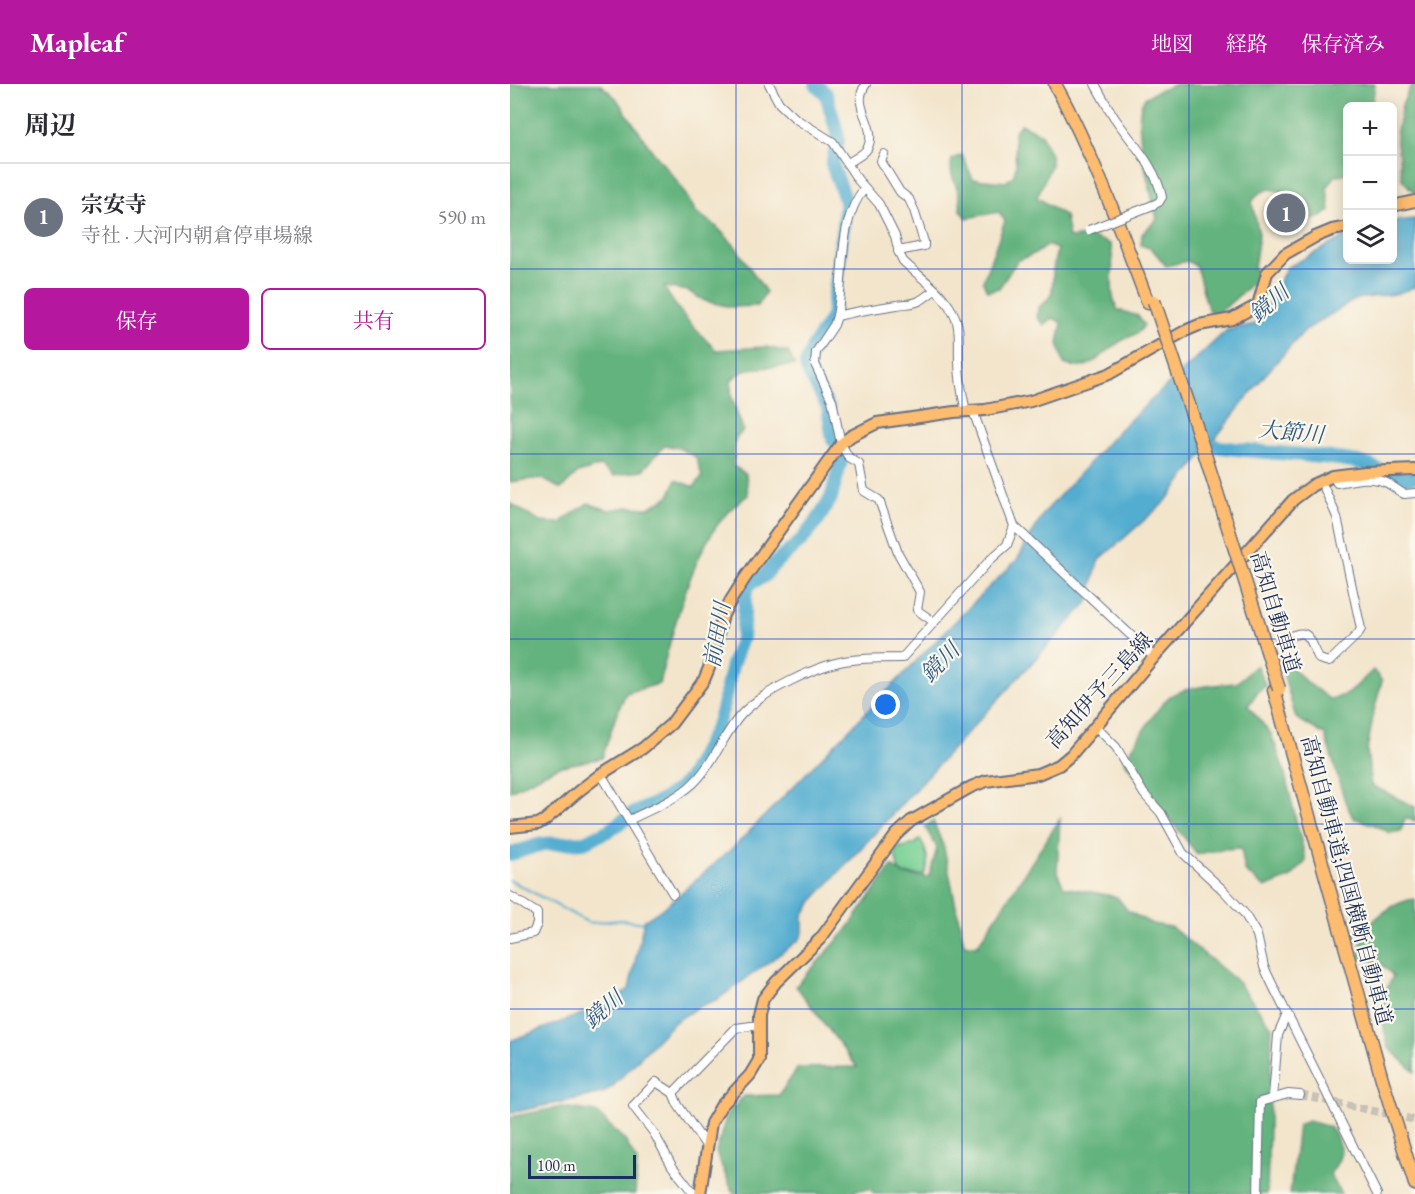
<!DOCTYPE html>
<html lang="ja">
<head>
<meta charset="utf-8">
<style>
  :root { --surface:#fff; --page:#f7f7f7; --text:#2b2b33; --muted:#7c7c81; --line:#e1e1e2; --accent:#b5179e }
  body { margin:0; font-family:"EB Garamond","Noto Serif JP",serif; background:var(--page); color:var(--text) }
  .controls { position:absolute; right:18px; top:18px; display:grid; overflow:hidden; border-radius:9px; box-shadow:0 3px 15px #0003 }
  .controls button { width:54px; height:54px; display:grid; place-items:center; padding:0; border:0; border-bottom:2px solid var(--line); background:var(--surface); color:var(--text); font:30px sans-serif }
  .scale { position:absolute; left:18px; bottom:15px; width:108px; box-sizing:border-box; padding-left:6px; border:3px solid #1b2f5e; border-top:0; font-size:16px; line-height:21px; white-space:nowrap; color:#1b2f5e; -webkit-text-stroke:4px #fbf7ec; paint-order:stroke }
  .you { position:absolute; left:376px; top:621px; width:21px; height:21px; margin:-15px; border:4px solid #fff; border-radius:50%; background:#1a73e8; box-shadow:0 0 0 9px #1a73e833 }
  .badge { display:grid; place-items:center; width:39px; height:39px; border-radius:50%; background:var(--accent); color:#fff; font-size:20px; font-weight:700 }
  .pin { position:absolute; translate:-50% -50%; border:3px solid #fff; box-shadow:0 2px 6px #0006 }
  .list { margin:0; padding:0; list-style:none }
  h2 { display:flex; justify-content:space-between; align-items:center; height:78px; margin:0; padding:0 24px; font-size:26px }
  h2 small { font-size:20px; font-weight:400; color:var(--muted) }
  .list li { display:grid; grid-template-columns:39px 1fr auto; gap:18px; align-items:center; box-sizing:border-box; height:108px; padding:0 24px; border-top:2px solid var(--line) }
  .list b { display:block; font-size:22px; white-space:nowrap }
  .list p { margin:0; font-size:20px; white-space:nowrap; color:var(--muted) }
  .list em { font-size:20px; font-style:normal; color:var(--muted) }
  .actions { display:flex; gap:12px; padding:18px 24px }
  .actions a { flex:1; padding:14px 0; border:2px solid var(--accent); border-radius:9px; text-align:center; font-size:21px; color:var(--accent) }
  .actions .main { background:var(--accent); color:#fff }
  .icon { flex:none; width:33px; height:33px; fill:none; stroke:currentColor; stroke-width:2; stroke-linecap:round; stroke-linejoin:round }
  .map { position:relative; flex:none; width:905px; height:1110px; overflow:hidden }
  header { display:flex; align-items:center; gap:36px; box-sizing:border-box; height:84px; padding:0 30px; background:var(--accent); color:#fff }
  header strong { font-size:28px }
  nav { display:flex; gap:33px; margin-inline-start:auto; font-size:21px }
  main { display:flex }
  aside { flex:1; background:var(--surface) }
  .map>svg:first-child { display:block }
</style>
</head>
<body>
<header>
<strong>Mapleaf</strong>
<nav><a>地図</a><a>経路</a><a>保存済み</a></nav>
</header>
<main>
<aside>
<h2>周辺<small></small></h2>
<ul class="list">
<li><span class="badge" style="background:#6b7280">1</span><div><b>宗安寺</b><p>寺社 · 大河内朝倉停車場線</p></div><em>590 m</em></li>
</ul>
<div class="actions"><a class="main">保存</a><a>共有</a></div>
</aside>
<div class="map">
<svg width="905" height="1110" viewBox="0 0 905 1110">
  <rect width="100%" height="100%" fill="#fbf7ec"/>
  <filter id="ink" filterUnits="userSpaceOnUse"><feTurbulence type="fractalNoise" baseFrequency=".0167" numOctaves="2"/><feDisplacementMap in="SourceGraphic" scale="12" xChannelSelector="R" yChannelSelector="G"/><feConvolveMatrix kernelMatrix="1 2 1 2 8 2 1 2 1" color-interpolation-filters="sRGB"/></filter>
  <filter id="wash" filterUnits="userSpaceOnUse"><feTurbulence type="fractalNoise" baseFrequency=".008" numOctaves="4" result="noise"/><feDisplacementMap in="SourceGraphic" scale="24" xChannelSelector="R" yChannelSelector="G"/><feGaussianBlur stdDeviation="1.35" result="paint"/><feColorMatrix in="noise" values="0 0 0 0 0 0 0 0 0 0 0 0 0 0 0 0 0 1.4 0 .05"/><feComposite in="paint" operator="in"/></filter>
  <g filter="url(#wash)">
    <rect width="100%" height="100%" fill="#f3e5cc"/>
    <path fill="#7bd195" stroke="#4b807a" stroke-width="1.5" d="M410,755c6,10 11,25 4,36l-20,-1 -5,-3 -5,-22 21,-5z"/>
    <g fill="#64b37e" stroke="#40716e" stroke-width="1.5">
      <path d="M0,0h90l16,14 37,54 25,30 18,30 20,14 19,20 31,46 -9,14 -26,1 -26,-6 -17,-10 -24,-4c13,24 33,44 52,63l50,-3 22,5 7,13 -48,4 -15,10c-4,17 6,34 11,51l-8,10 -2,26 13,8 2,21c-7,6 -15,11 -21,18 -36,39 -55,121 -68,171l-33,9 -9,20 -15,45 -45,9 -47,24v-288l30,19 19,1 29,-20 20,7 21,-3 20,1 20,-12 7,-16 18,7 8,-11 -6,-19 -17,-9 -14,-3 -22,25 -29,6 -14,-10 -22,7 -17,16 -20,-11 -31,4z"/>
      <path d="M666,0h199l-3,22h-24l-1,67 -12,3 -8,12 3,22 -8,7 -11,2 -13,-21 -18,-7 -11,-2 -10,4 -7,9 7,32 -5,34 5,9 -43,39 -8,-7 -12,-43 -9,-5 -21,5 -14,-17 -11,-4 1,-11 15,-15c-5,-23 -29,-107 -11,-122 8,-6 21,-9 30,-13z"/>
      <polygon points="902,0 905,0 905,110 892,95 886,53 892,21"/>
      <path d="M511,40l20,10 10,21v10l-14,32 28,19 4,22 21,-2 20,8c7,22 -4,45 8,66l20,6 6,9c-5,10 -14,11 -23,16 -20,12 -30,34 -57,23l-6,-21 4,-20 -9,-5 -9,7 -7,-8 2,-10c16,-11 13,-17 14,-34 0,-8 3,-17 4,-24l-10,-4 -9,7 -21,9 -18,27 -12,3 -4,-10 22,-60 -6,-9 -32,6 -7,-8c3,-22 -13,-30 -8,-51l10,-4 11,24 33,3 8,-7 2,-10 -2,-33z"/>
      <polygon points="778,578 795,597 821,616 839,609 863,586 872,597 864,627 857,666 861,701 905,723 905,737 895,734 891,747 880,749 865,741 843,734 835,717 815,651 786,634 771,582"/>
      <path d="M746,581l10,21 -8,5 -10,15 23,28 13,36 22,91 -15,16 -26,11 -20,-17 -4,-23 -18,1 -26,5 -73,-93c11,-17 31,-52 45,-64 12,-10 53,-13 68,-14z"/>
      <polygon points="550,735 547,788 554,803 607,813 618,827 642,840 661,843 727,897 762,943 757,1110 364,1110 360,1105 345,1106 344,1110 223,1109 206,1068 217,1030 234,1012 269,1011 288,984 347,983 286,902 336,847 382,782 394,791 419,793 427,764 415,743 423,737 434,764 454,860 467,862"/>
      <path d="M905,815v173l-27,-25 -7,-34 3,-19 9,-18 -11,-12 -23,-6c1,-7 2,-18 5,-24 9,-17 32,-33 51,-35z"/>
      <polygon points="52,1023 86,1028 116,1058 127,1078 125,1110 0,1110 0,1033"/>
      <path d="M798,1037l22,6c14,20 15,27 0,47l11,20h-51l8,-69z"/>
    </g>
    <polygon fill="#53add0" stroke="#376e97" stroke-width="1.5" points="905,135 905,203 885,210 846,215 795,246 755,291 655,418 588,477 578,518 306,813 293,831 293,849 289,856 208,915 188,923 163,939 103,1002 93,1009 0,1029 0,957 96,921 119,905 134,837 156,822 226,761 478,504 507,476 534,429 609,346 717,246 750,239 776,184 837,152 838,176 882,176 883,137"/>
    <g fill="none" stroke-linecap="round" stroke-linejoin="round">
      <polyline stroke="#53add0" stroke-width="2" points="0,796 79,839 112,836 136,839"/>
      <g stroke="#53add0" stroke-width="14">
        <polyline points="306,0 316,10 327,48 328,57 322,80 336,118 322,233 303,263 296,280 298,287 318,323 323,356"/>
        <path d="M682,358c54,12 111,10 166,20 21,4 34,21 57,14"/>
        <polyline points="120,731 151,717 169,705 179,695 207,642 212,626 222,581 232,554 236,505 241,499 254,492 264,480 290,458 307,437 321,414 331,377 330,371"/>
        <polyline points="0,770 32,760 74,758 98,747 115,735"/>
      </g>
    </g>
  </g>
  <g filter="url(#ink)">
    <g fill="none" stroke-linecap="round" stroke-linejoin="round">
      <polyline stroke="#c8c1b6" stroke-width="8" stroke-dasharray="8 4" stroke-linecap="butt" points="790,1011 905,1036"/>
      <defs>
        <g id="minor">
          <path d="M259,0l10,19 17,16 37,23 25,38 21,24 16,32 4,17 4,8c13,13 30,24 41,38 19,24 14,34 15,61 0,17 3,35 7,51"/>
          <path d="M585,0c6,11 12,22 19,33 17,25 42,49 48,80l-3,5 -6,3"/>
          <polyline points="374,70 371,77 390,108 399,115 404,126 414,158 414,162 388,167"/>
          <path d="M338,79c6,-4 15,-8 19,-14 13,-24 -18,-41 -1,-65"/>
          <path d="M355,104c-28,32 -20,88 -28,128l-3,9 -18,27 -1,12 17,36 9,44 8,14 10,6 5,27 15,9 19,53 22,39 -3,18 17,12"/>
          <path d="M327,232c20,-5 40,-8 60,-11 8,-2 14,0 22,-4 6,-3 11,-8 16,-11"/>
          <path d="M823,392l4,7c16,-3 35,-8 50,0 6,3 11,8 17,11l11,-1"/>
          <polyline points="504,442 644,573"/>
          <path d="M769,556c30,-11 27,-10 40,19l10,3 29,-28 3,-5 -24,-112 -16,-36"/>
          <polyline points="586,643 606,663 634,710 651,729 673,769 714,807 734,829 747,851 754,883 764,904 867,1110"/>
          <polyline points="91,690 163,810"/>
          <path d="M119,736c20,-10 42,-18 60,-33 22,-18 32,-48 50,-70 20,-24 81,-54 113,-57 16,-2 33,-2 50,-2l88,-98 17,-15 7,-19 -41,-115"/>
          <polyline points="0,812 27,829 27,840 23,849 0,854"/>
          <polyline points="163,1009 146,998 123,1022 144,1049 162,1082 184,1110"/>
          <polyline points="763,1013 768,951 777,930"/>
          <polyline points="197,1063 168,1021 163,1009 226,944 249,941"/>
          <polyline points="748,1110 750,1018 778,1010 790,1011"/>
        </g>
        <g id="major">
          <polyline points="882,122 905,117"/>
          <polyline points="0,743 28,740 35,736 70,706 91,690 133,664 161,640 194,596 199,584 213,531 221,516 235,494 320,375 331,360 341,352 367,339 444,328 475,326 521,317 599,290 675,247 689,241 722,235 748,221 757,189 775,170 805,153 822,146 838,143"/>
          <polyline points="190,1110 201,1039 211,1022 240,991 249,976 249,931 253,915 266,898 311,854 386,751 401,737 461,703 476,697 528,690 549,681 561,671 644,573 783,416 803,401 823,392 855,388 905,386"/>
        </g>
        <g id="highway">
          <path d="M545,0c38,70 65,144 93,219"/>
          <polyline points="764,606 872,995 905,1100"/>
        </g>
      </defs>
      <use href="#minor" stroke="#676f84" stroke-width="10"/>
      <use href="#major" stroke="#676f84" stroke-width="14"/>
      <use href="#highway" stroke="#676f84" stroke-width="15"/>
      <use href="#minor" stroke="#fff" stroke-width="8"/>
      <use href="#major" stroke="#fdbc6f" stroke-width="10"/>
      <use href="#highway" stroke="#fdbc6f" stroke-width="12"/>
      <defs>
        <polyline id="minor-bridge" points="579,146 643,121"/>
        <polyline id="highway-bridge" points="644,217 686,342 769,605"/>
      </defs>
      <use href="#minor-bridge" stroke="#676f84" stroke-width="10" stroke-linecap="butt"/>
      <use href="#highway-bridge" stroke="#676f84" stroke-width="15" stroke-linecap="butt"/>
      <use href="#minor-bridge" stroke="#fff" stroke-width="8"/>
      <use href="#highway-bridge" stroke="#fdbc6f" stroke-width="12"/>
    </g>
  </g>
  <path fill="none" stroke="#1d4ed8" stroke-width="1.5" stroke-opacity="0.55" d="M226,0v1110M452,0v1110M679,0v1110M0,185h905M0,370h905M0,555h905M0,740h905M0,925h905"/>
  <g text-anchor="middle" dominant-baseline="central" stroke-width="4.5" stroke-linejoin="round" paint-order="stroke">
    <g font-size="21" fill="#1b2f5e" stroke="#fbf7ec">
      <text transform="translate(766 528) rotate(73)">高知自動車道</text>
      <text transform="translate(589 606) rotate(-48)">高知伊予三島線</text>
      <text transform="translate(837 796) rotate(75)">高知自動車道;四国横断自動車道</text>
    </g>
    <g font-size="22" font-style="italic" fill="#2f5b86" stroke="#fbf7ec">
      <text transform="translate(759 219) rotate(-41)">鏡川</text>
      <text transform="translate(781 348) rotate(5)">大節川</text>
      <text transform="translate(207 551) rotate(-80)">前田川</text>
      <text transform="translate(430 578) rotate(-46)">鏡川</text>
      <text transform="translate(93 925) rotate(-41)">鏡川</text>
    </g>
  </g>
</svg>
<div class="controls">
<button>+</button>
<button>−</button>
<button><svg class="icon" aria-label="layers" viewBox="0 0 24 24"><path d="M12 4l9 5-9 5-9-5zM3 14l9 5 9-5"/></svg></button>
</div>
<div class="scale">100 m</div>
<div class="you"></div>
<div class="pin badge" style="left:776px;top:129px;background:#6b7280">1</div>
</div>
</main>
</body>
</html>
